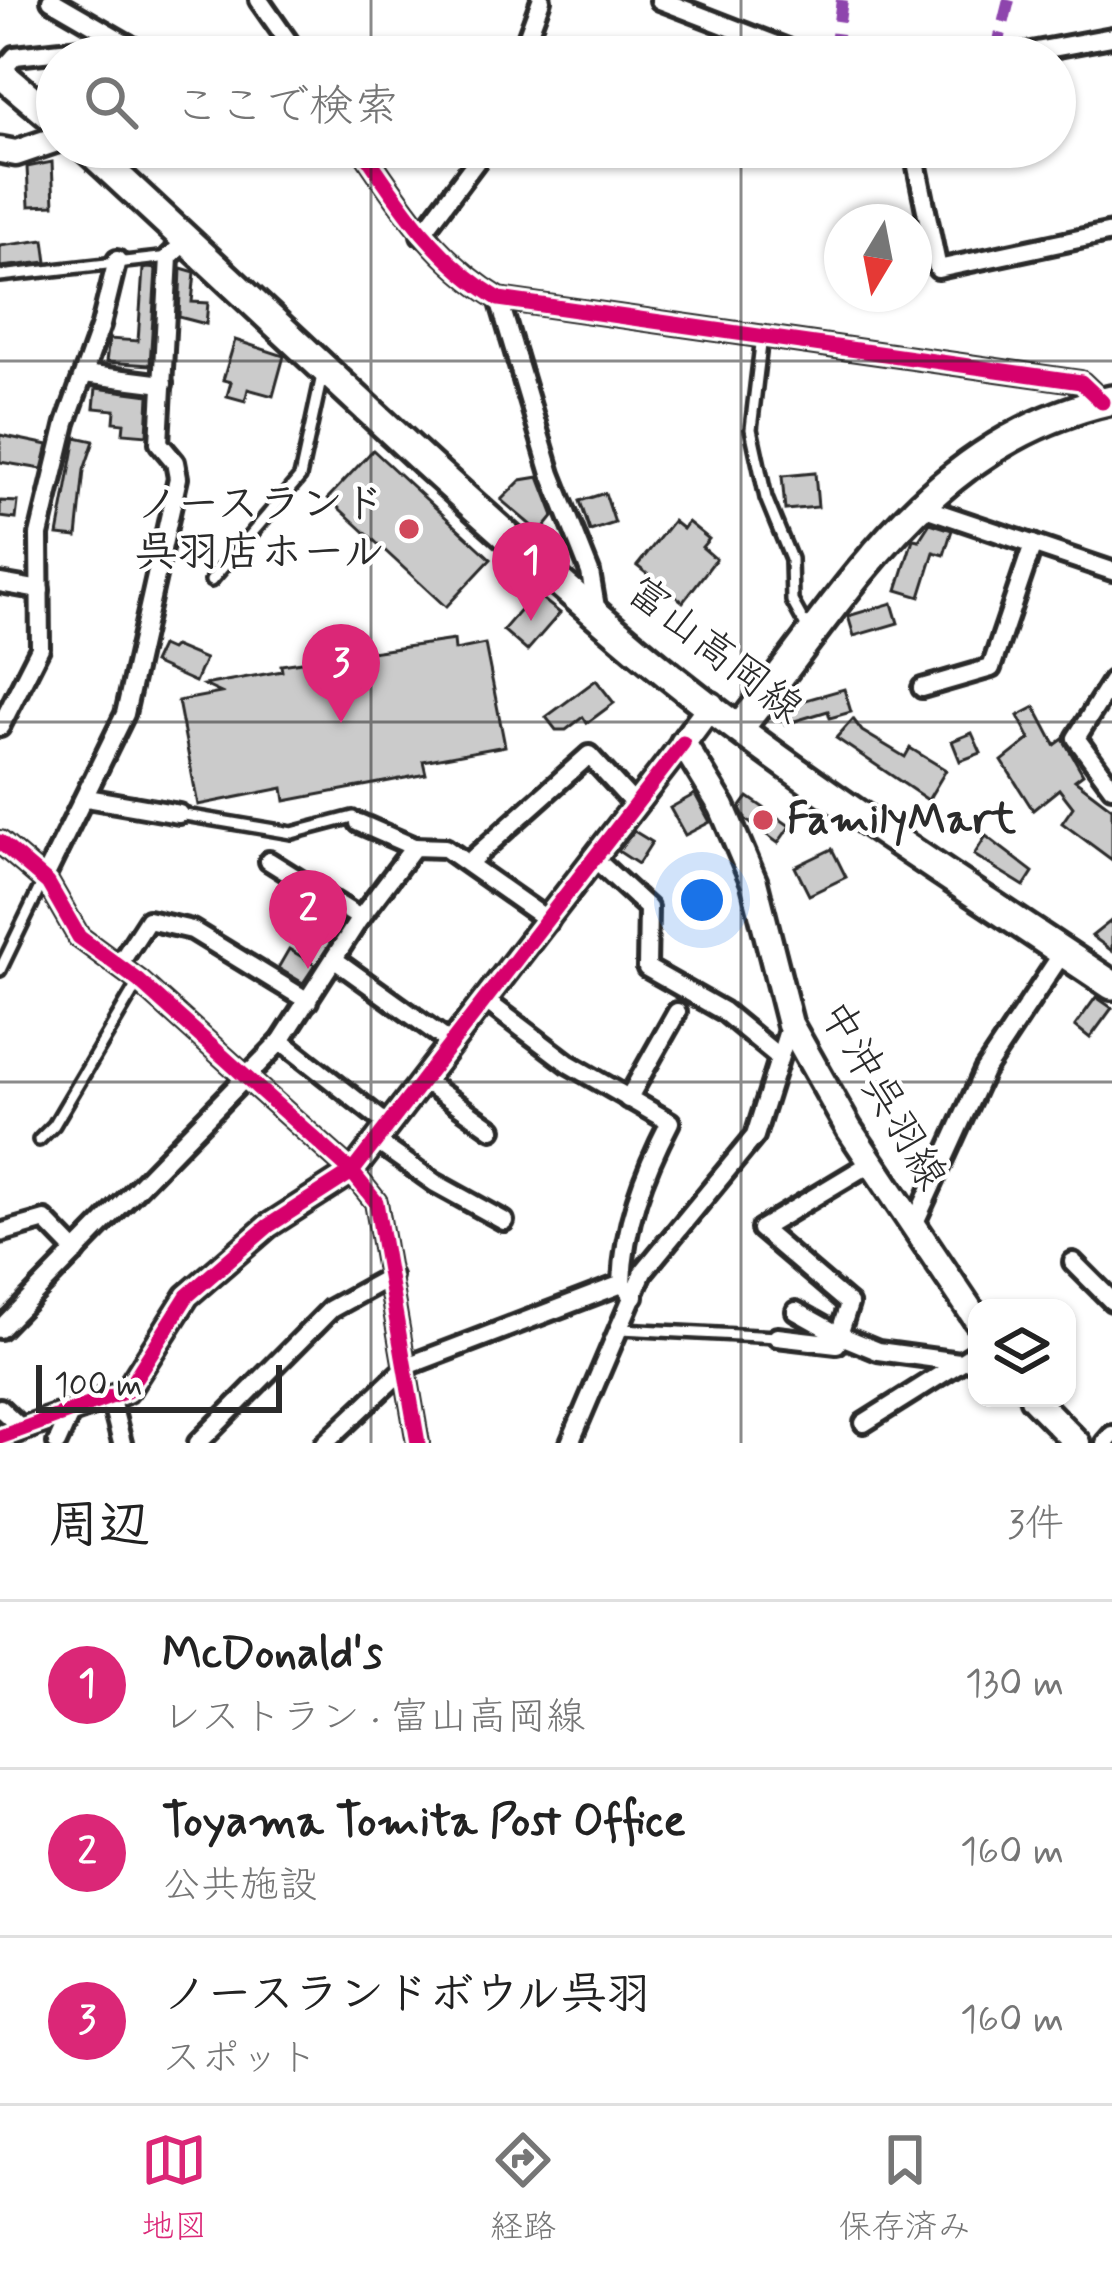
<!DOCTYPE html>
<html lang="ja">
<head>
<meta charset="utf-8">
<style>
  :root { --surface:#fff; --page:#f6f6f6; --text:#222; --muted:#767676; --line:#e0e0e0; --accent:#db2777 }
  body { margin:0; font-family:Mynerve,"Klee One",sans-serif; background:var(--page); color:var(--text) }
  .controls { position:absolute; right:36px; bottom:36px; display:grid; overflow:hidden; border-radius:24px; box-shadow:0 3px 9px #0004 }
  .controls button { width:108px; height:108px; display:grid; place-items:center; padding:0; border:0; border-bottom:3px solid var(--line); background:var(--surface); color:var(--text); font:60px sans-serif }
  .compass { position:absolute; left:824px; top:204px; width:108px; height:108px; border-radius:50%; background:var(--surface); box-shadow:0 3px 9px #0004; rotate:190deg }
  .scale { position:absolute; left:36px; bottom:30px; width:246px; box-sizing:border-box; padding-left:12px; border:6px solid #2b2b2b; border-top:0; font-size:33px; line-height:42px; white-space:nowrap; color:#2b2b2b; -webkit-text-stroke:9px #fff; paint-order:stroke }
  .you { position:absolute; left:702px; top:900px; width:42px; height:42px; margin:-30px; border:9px solid #fff; border-radius:50%; background:#1a73e8; box-shadow:0 0 0 18px #1a73e833 }
  .badge { display:grid; place-items:center; width:78px; height:78px; border-radius:50%; background:var(--accent); color:#fff; font-size:39px; font-weight:700 }
  .pin { position:absolute; translate:-50% -99px; filter:drop-shadow(0 3px 6px #0008) }
  .pin::after { content:''; position:absolute; top:63px; width:42px; height:36px; background:inherit; clip-path:polygon(0 0,100% 0,50% 100%) }
  .list { margin:0; padding:0; list-style:none }
  h2 { display:flex; justify-content:space-between; align-items:center; height:156px; margin:0; padding:0 48px; font-size:51px }
  h2 small { font-size:39px; font-weight:400; color:var(--muted) }
  .list li { display:grid; grid-template-columns:78px 1fr auto; gap:36px; align-items:center; box-sizing:border-box; height:168px; padding:0 48px; border-top:3px solid var(--line) }
  .list b { display:block; font-size:45px; white-space:nowrap }
  .list p { margin:0; font-size:39px; white-space:nowrap; color:var(--muted) }
  .list em { font-size:39px; font-style:normal; color:var(--muted) }
  .icon { flex:none; width:66px; height:66px; fill:none; stroke:currentColor; stroke-width:2; stroke-linecap:round; stroke-linejoin:round }
  .map { position:relative; flex:none; width:1112px; height:1443px; overflow:hidden }
  .search { position:absolute; background:var(--surface); box-shadow:0 3px 9px #0004; left:36px; right:36px; top:36px; height:132px; display:flex; align-items:center; gap:30px; box-sizing:border-box; padding:0 42px; border-radius:66px; color:var(--muted); font-size:45px }
  .sheet { height:660px; background:var(--surface) }
  nav { display:flex; justify-content:space-around; align-items:center; box-sizing:border-box; height:168px; border-top:3px solid var(--line); background:var(--surface); font-size:33px; color:var(--muted) }
  nav a { display:grid; justify-items:center; gap:6px }
  nav .on { color:var(--accent) }
  .map>svg:first-child { display:block }
</style>
</head>
<body>
<div class="map">
<svg width="1112" height="1443" viewBox="0 0 1112 1443">
  <rect width="100%" height="100%" fill="#fff"/>
  <filter id="ink" filterUnits="userSpaceOnUse"><feTurbulence type="fractalNoise" baseFrequency=".00833" numOctaves="2"/><feDisplacementMap in="SourceGraphic" scale="24" xChannelSelector="R" yChannelSelector="G"/><feConvolveMatrix kernelMatrix="1 2 1 2 8 2 1 2 1" color-interpolation-filters="sRGB"/></filter>
  <g filter="url(#ink)">
    <g fill="#cbcbcb" stroke="#2b2b2b" stroke-width="3">
      <polygon points="52,162 54,205 29,206 27,167"/>
      <polygon points="44,240 47,262 0,267 0,246"/>
      <polygon points="148,268 156,269 150,365 106,362 109,339 138,341 143,269"/>
      <polygon points="181,268 195,272 192,302 208,303 206,324 179,317"/>
      <polygon points="235,340 284,356 273,396 248,389 245,401 227,396 231,382 223,380"/>
      <polygon points="96,388 149,395 147,435 123,433 124,423 114,422 115,410 94,408"/>
      <polygon points="0,435 48,445 42,469 0,462"/>
      <polygon points="76,437 94,441 84,470 77,537 58,535"/>
      <polygon points="373,450 491,559 446,607 328,498"/>
      <polygon points="815,473 818,507 785,510 782,476"/>
      <polygon points="539,477 554,516 540,533 501,500 521,480"/>
      <polygon points="605,493 615,523 590,531 580,501"/>
      <polygon points="0,501 18,502 16,519 0,517"/>
      <polygon points="673,521 683,529 688,522 709,539 702,547 716,559 683,602 637,566"/>
      <polygon points="930,523 952,530 944,555 934,552 920,597 897,590 913,539 919,540"/>
      <polygon points="535,593 560,613 527,651 503,630"/>
      <polygon points="892,603 898,623 854,636 848,616"/>
      <polygon points="454,640 455,650 485,644 505,746 423,761 426,774 285,801 283,788 198,805 178,701 221,693 204,685 282,671 281,665"/>
      <polygon points="161,646 170,650 174,646 205,659 195,682 153,663"/>
      <polygon points="596,680 614,703 587,723 583,717 566,730 556,730 546,717"/>
      <polygon points="844,689 851,712 830,718 828,711 785,724 781,707"/>
      <polygon points="1035,707 1055,745 1063,739 1083,774 1075,780 1112,808 1112,860 1062,823 1073,807 1059,789 1033,810 1002,761 1030,739 1018,716"/>
      <polygon points="853,719 862,731 905,757 910,748 946,770 928,800 836,738"/>
      <polygon points="972,733 981,753 960,761 952,741"/>
      <polygon points="695,794 710,822 685,835 670,808"/>
      <polygon points="748,797 790,826 778,843 746,820 740,808"/>
      <polygon points="634,831 652,842 638,864 618,851"/>
      <polygon points="986,836 1033,872 1024,886 974,855"/>
      <polygon points="832,849 846,877 809,895 795,867"/>
      <polygon points="1112,920 1112,951 1092,936"/>
      <polygon points="289,949 315,965 303,983 278,968"/>
      <polygon points="1096,997 1112,1008 1090,1038 1075,1026"/>
    </g>
    <g fill="none" stroke-linecap="round" stroke-linejoin="round">
      <defs>
        <g id="service">
          <polyline points="0,276 169,257"/>
          <polyline points="762,336 751,429 766,498 791,559 792,601 807,628"/>
          <polyline points="211,581 300,477 323,371"/>
          <polyline points="179,814 292,833 353,817 359,823"/>
          <polyline points="0,970 44,879"/>
          <polyline points="39,1140 54,1125 139,981"/>
          <polyline points="621,1329 777,1337"/>
        </g>
        <g id="minor">
          <polyline points="51,0 127,44"/>
          <polyline points="259,0 299,57"/>
          <polyline points="660,0 808,57"/>
          <polyline points="520,57 541,0"/>
          <polyline points="1004,57 1112,37"/>
          <polyline points="0,73 15,56 127,44 150,57"/>
          <path d="M361,147c40,60 75,114 138,152l582,83 21,20"/>
          <polyline points="913,147 938,269 1112,232"/>
          <polyline points="421,235 487,147"/>
          <polyline points="499,299 551,474 590,572 597,613"/>
          <polyline points="84,374 163,384"/>
          <polyline points="919,506 1112,571"/>
          <polyline points="0,583 40,590"/>
          <polyline points="1112,681 1076,738 1112,787"/>
          <polyline points="922,688 991,668 1033,544"/>
          <polyline points="0,727 40,648 39,535 66,423 101,325 117,260"/>
          <polyline points="87,798 179,814"/>
          <polyline points="359,823 414,847"/>
          <polyline points="0,842 48,883 79,937 139,981 248,1079 352,1172 376,1202 418,1443"/>
          <polyline points="596,860 648,908 647,968 723,1011 779,1057"/>
          <polyline points="269,861 360,918"/>
          <polyline points="468,863 589,755 636,806"/>
          <polyline points="44,879 125,714 178,478 175,462 159,443 169,257 187,240"/>
          <polyline points="335,960 452,1044"/>
          <polyline points="119,965 148,920 192,930 308,1001"/>
          <path d="M486,1001l83,63 101,58c-27,52 -46,103 -48,162l12,12"/>
          <polyline points="281,1041 388,1125"/>
          <polyline points="423,1080 492,1129"/>
          <polyline points="628,1099 677,1012"/>
          <polyline points="376,1141 435,1183 504,1221"/>
          <polyline points="913,1227 984,1071 1063,952"/>
          <polyline points="0,1233 45,1220 76,1252"/>
          <polyline points="1073,1262 1112,1301"/>
          <polyline points="796,1311 839,1335 849,1304 761,1229 871,1163"/>
          <polyline points="0,1329 281,1041 358,921 414,847 445,848 549,921"/>
          <polyline points="777,1337 837,1344 839,1335 878,1351 959,1362"/>
          <polyline points="111,1400 122,1443"/>
          <polyline points="0,1408 23,1430"/>
          <polyline points="864,1423 977,1352"/>
          <polyline points="57,1443 70,1414"/>
          <polyline points="198,1443 331,1309 391,1276"/>
          <polyline points="325,1443 407,1366 622,1284"/>
          <polyline points="570,1443 643,1272 755,1136 790,1024"/>
          <polyline points="1105,1443 1112,1435"/>
        </g>
        <polyline id="tertiary" points="0,1437 127,1391 187,1296 268,1226 352,1172 683,743"/>
        <g id="secondary">
          <polyline points="0,150 16,153 57,139"/>
          <polyline points="711,705 683,743 722,807 754,882 790,1024 849,1129 977,1320"/>
          <polyline points="1033,1398 1077,1443"/>
        </g>
        <g id="primary">
          <polyline points="0,73 57,121"/>
          <path d="M86,147c183,168 361,342 551,502 148,124 315,228 475,336"/>
          <path d="M741,726c108,-134 189,-286 371,-326"/>
        </g>
      </defs>
      <use href="#service" stroke="#2b2b2b" stroke-width="18"/>
      <use href="#minor" stroke="#2b2b2b" stroke-width="26"/>
      <use href="#tertiary" stroke="#2b2b2b" stroke-width="30"/>
      <use href="#secondary" stroke="#2b2b2b" stroke-width="33"/>
      <use href="#primary" stroke="#2b2b2b" stroke-width="36"/>
      <use href="#service" stroke="#fff" stroke-width="9"/>
      <use href="#minor" stroke="#fff" stroke-width="16"/>
      <use href="#tertiary" stroke="#fff" stroke-width="21"/>
      <use href="#secondary" stroke="#fff" stroke-width="24"/>
      <use href="#primary" stroke="#fff" stroke-width="27"/>
      <g stroke="#8e44ad" stroke-width="12" stroke-dasharray="24 12" stroke-linecap="butt">
        <polyline points="834,57 842,0"/>
        <polyline points="995,57 1009,0"/>
      </g>
      <defs>
        <g id="cycleway">
          <path d="M361,147c40,60 75,114 138,152l582,83 21,20"/>
          <polyline points="0,842 48,883 79,937 139,981 248,1079 352,1172 376,1202 418,1443"/>
          <polyline points="0,1437 127,1391 187,1296 268,1226 352,1172 683,743"/>
        </g>
      </defs>
      <use href="#cycleway" stroke="#fff" stroke-width="22"/>
      <use href="#cycleway" stroke="#d6006c" stroke-width="15"/>
    </g>
  </g>
  <path fill="none" stroke="#2b2b2b" stroke-width="3" stroke-opacity="0.55" d="M371,0v57M741,0v57M371,147v1296M741,147v1296M0,361h1112M0,722h1112M0,1082h1112"/>
  <g fill="#d1495b" stroke="#fff" stroke-width="4.5">
    <circle cx="409" cy="529" r="12"/>
    <circle cx="763" cy="820" r="12"/>
  </g>
  <g text-anchor="middle" dominant-baseline="central" stroke-width="9" stroke-linejoin="round" paint-order="stroke">
    <g font-size="42" font-weight="bold" fill="#2b2b2b" stroke="#fff" text-anchor="end">
      <text x="385" y="505">ノースランド<tspan x="385" dy="48">呉羽店ホール</tspan></text>
      <text x="787" y="820" text-anchor="start">FamilyMart</text>
    </g>
    <g font-size="42" fill="#2b2b2b" stroke="#fff">
      <text transform="translate(714 651) rotate(38)">富山高岡線</text>
      <text transform="translate(882 1096) rotate(60)">中沖呉羽線</text>
    </g>
  </g>
</svg>
<div class="controls">
<button><svg class="icon" aria-label="layers" viewBox="0 0 24 24"><path d="M12 4l9 5-9 5-9-5zM3 14l9 5 9-5"/></svg></button>
</div>
<svg class="compass" viewBox="-18 -18 36 36"><path d="M0-13l5 13h-10z" fill="#e53935"/><path d="M0 13l5-13h-10z" fill="#767676"/></svg>
<div class="scale">100 m</div>
<div class="you"></div>
<div class="pin badge" style="left:531px;top:621px">1</div>
<div class="pin badge" style="left:308px;top:969px">2</div>
<div class="pin badge" style="left:341px;top:723px">3</div>
<div class="search"><svg class="icon" aria-label="search" viewBox="0 0 24 24"><circle cx="10" cy="10" r="6"/><path d="M15 15l6 6"/></svg>ここで検索</div>
</div>
<section class="sheet">
<h2>周辺<small>3件</small></h2>
<ul class="list">
<li><span class="badge">1</span><div><b>McDonald's</b><p>レストラン · 富山高岡線</p></div><em>130 m</em></li>
<li><span class="badge">2</span><div><b>Toyama Tomita Post Office</b><p>公共施設</p></div><em>160 m</em></li>
<li><span class="badge">3</span><div><b>ノースランドボウル呉羽</b><p>スポット</p></div><em>160 m</em></li>
</ul>
</section>
<nav>
<a class="on"><svg class="icon" aria-label="map" viewBox="0 0 24 24"><path d="M3 6l6-2 6 2 6-2v14l-6 2-6-2-6 2zM9 4v14M15 6v14"/></svg>地図</a>
<a><svg class="icon" aria-label="directions" viewBox="0 0 24 24"><path d="M12 3l9 9-9 9-9-9zM9 14v-3h6M13 9l2 2-2 2"/></svg>経路</a>
<a><svg class="icon" aria-label="saved" viewBox="0 0 24 24"><path d="M7 4h10v16l-5-4-5 4z"/></svg>保存済み</a>
</nav>
</body>
</html>
